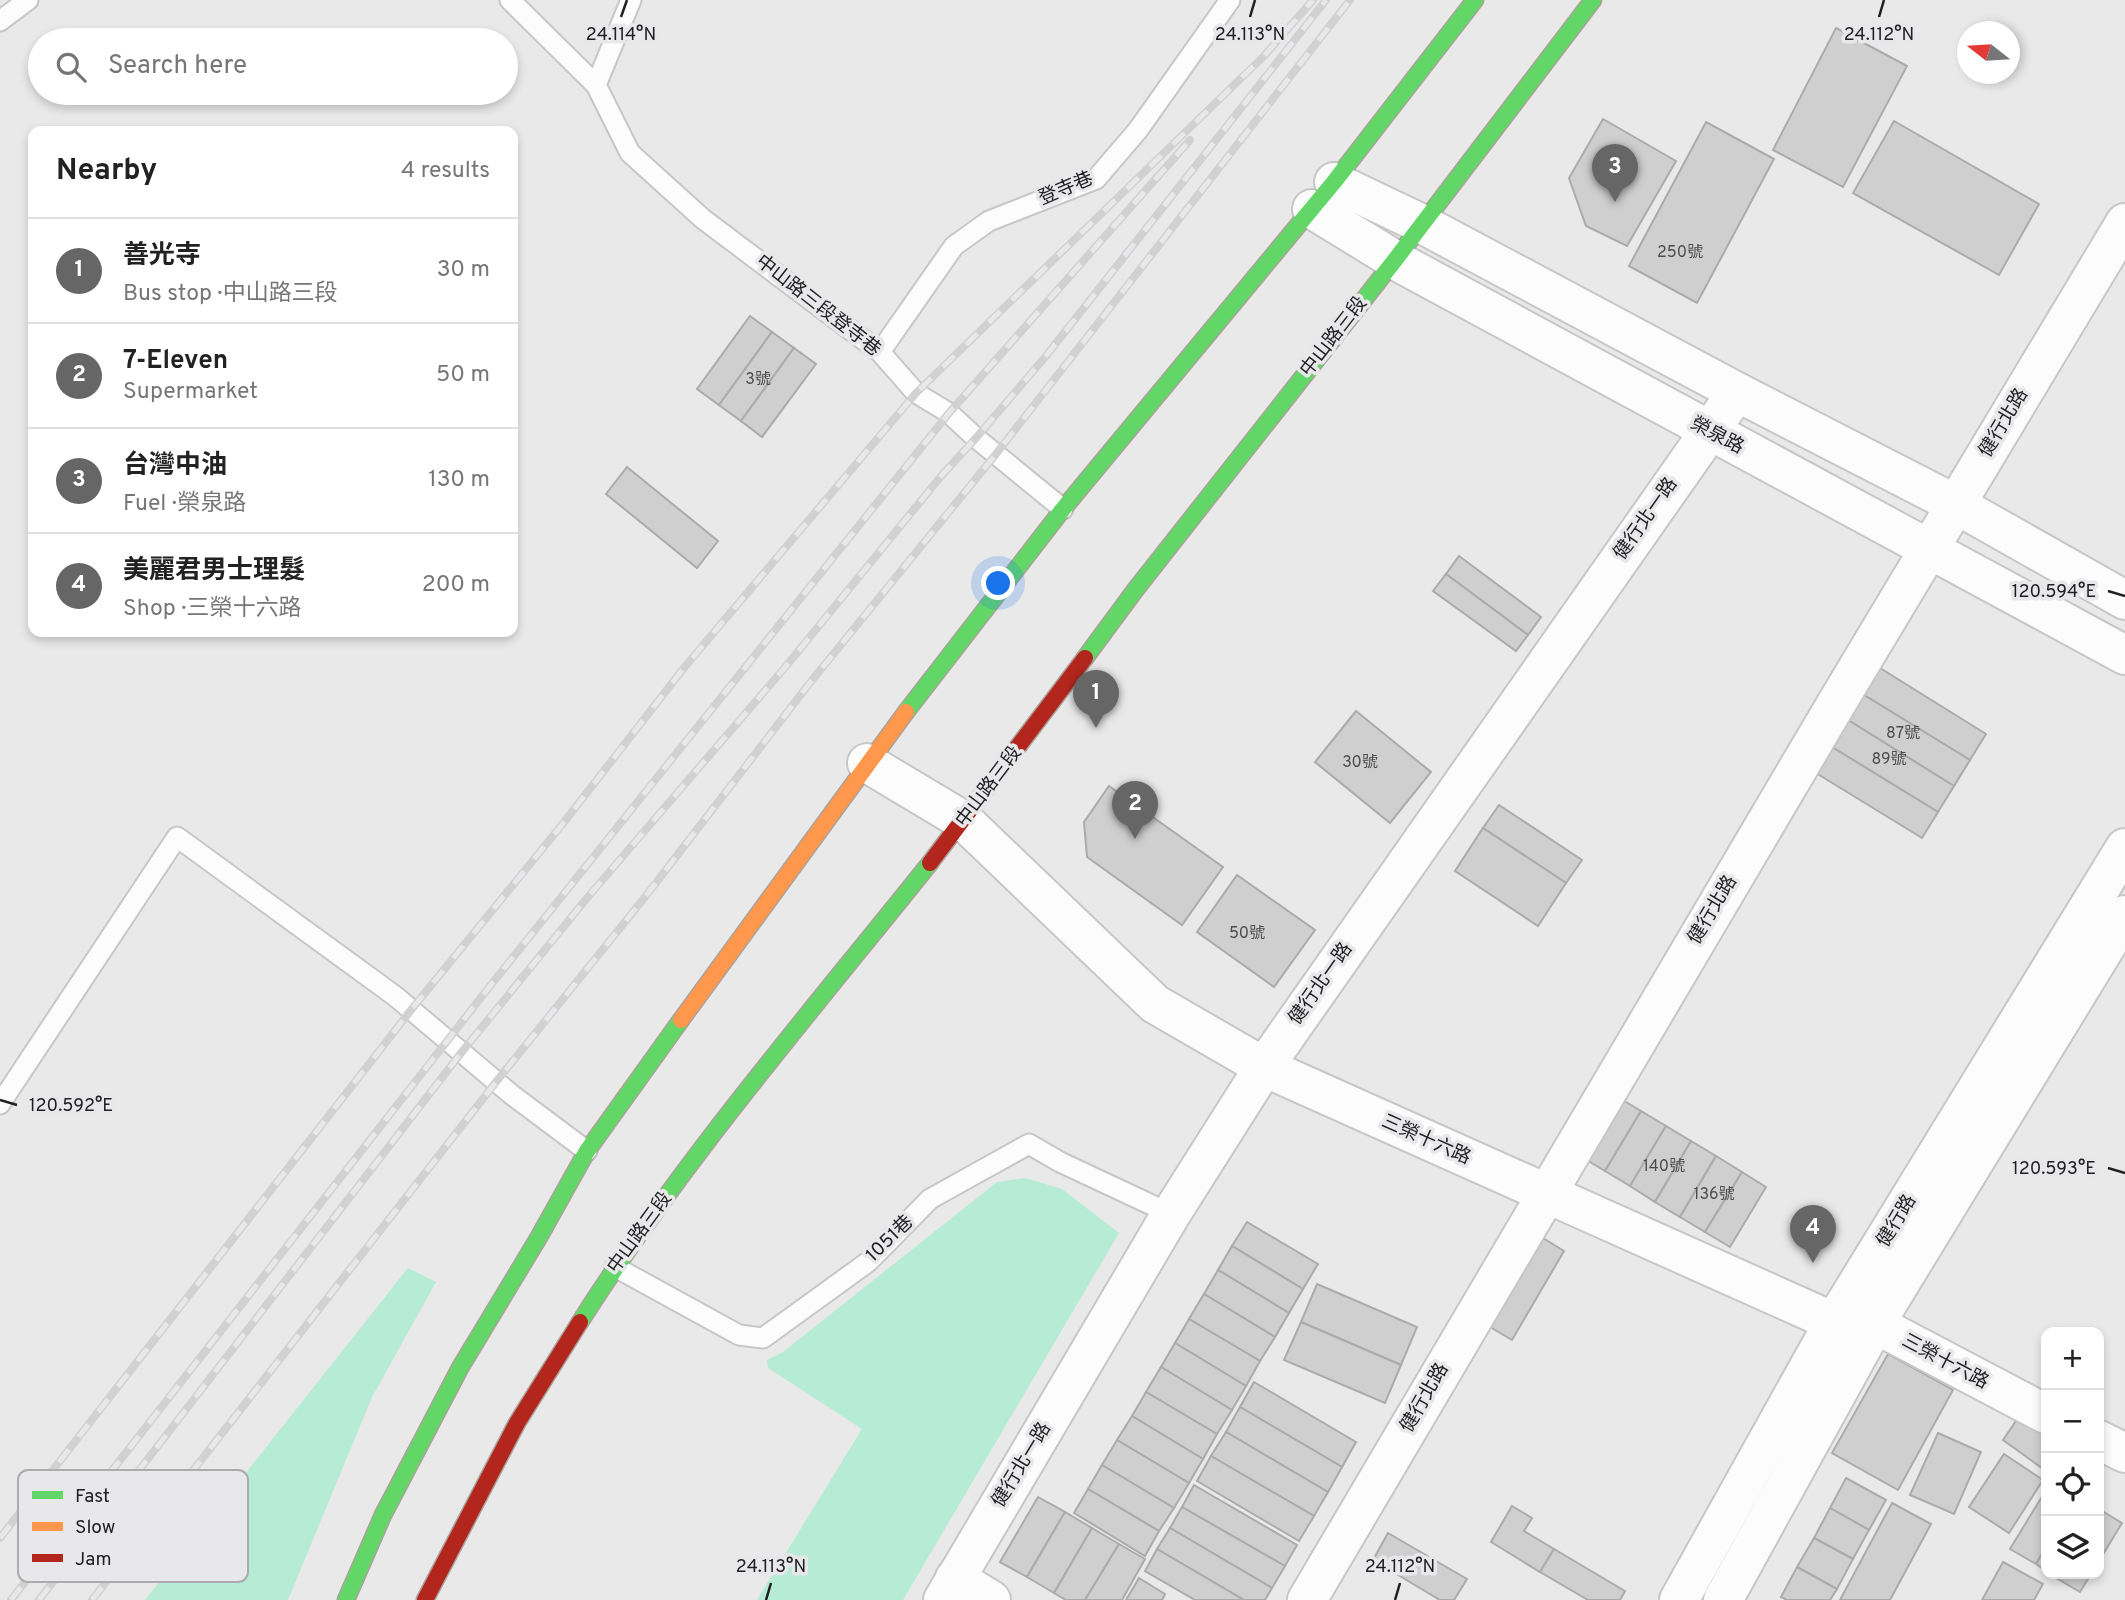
<!DOCTYPE html>
<html lang="en">
<head>
<meta charset="utf-8">
<style>
  :root { --surface:#fff; --page:#f6f6f6; --text:#222; --muted:#767676; --line:#e0e0e0; --accent:#666667 }
  body { margin:0; font-family:Overpass,"Noto Sans TC",sans-serif; background:var(--page); color:var(--text) }
  .controls { position:absolute; right:21px; bottom:21px; display:grid; overflow:hidden; border-radius:14px; box-shadow:0 4px 10px #0003 }
  .controls button { width:63px; height:63px; display:grid; place-items:center; padding:0; border:0; border-bottom:2px solid var(--line); background:var(--surface); color:var(--text); font:35px sans-serif }
  .compass { position:absolute; left:1957px; top:21px; width:63px; height:63px; border-radius:50%; background:var(--surface); box-shadow:0 4px 10px #0003; rotate:287deg }
  .you { position:absolute; left:999px; top:584px; width:24px; height:24px; margin:-18px; border:5px solid #fff; border-radius:50%; background:#1a73e8; box-shadow:0 0 0 10px #1a73e833 }
  .badge { display:grid; place-items:center; width:46px; height:46px; border-radius:50%; background:var(--accent); color:#fff; font-size:23px; font-weight:700 }
  .pin { position:absolute; translate:-50% -58px; filter:drop-shadow(0 2px 4px #0008) }
  .pin::after { content:''; position:absolute; top:37px; width:24px; height:21px; background:inherit; clip-path:polygon(0 0,100% 0,50% 100%) }
  .list { margin:0; padding:0; list-style:none }
  h2 { display:flex; justify-content:space-between; align-items:center; height:91px; margin:0; padding:0 28px; font-size:30px }
  h2 small { font-size:23px; font-weight:400; color:var(--muted) }
  .list li { display:grid; grid-template-columns:46px 1fr auto; gap:21px; align-items:center; box-sizing:border-box; height:105px; padding:0 28px; border-top:2px solid var(--line) }
  .list b { display:block; font-size:26px; white-space:nowrap }
  .list p { margin:0; font-size:23px; white-space:nowrap; color:var(--muted) }
  .list em { font-size:23px; font-style:normal; color:var(--muted) }
  .icon { flex:none; width:38px; height:38px; fill:none; stroke:currentColor; stroke-width:2; stroke-linecap:round; stroke-linejoin:round }
  .map { position:relative; flex:none; width:2125px; height:1600px; overflow:hidden }
  .search { position:absolute; background:var(--surface); box-shadow:0 4px 10px #0003; left:28px; top:28px; width:490px; height:77px; display:flex; align-items:center; gap:18px; box-sizing:border-box; padding:0 24px; border-radius:38px; color:var(--muted); font-size:26px }
  .panel { position:absolute; background:var(--surface); box-shadow:0 4px 10px #0003; left:28px; top:126px; width:490px; height:511px; border-radius:14px }
  .map>svg:first-child { display:block }
</style>
</head>
<body>
<div class="map">
<svg width="2125" height="1600" viewBox="0 0 2125 1600">
  <rect width="100%" height="100%" fill="#e9e9ea"/>
  <g fill="#b6ebd5">
    <polygon points="1025,1178 1062,1189 1119,1233 903,1600 757,1600 862,1429 768,1368 767,1360 783,1352 997,1182"/>
    <polygon points="408,1268 436,1282 372,1397 288,1600 145,1600"/>
  </g>
  <g fill="#cfcfd0" stroke="#ababac" stroke-width="2">
    <polygon points="1836,28 1907,66 1843,187 1773,150"/>
    <polygon points="1603,119 1676,161 1627,246 1586,226 1569,178"/>
    <polygon points="1894,121 2039,204 1999,275 1853,193"/>
    <polygon points="1706,122 1774,159 1697,303 1629,266"/>
    <polygon points="750,316 772,332 719,405 697,389"/>
    <polygon points="772,332 794,348 741,421 719,405"/>
    <polygon points="794,348 816,364 762,437 741,421"/>
    <polygon points="627,467 718,541 697,568 606,494"/>
    <polygon points="1459,556 1541,617 1528,635 1446,574"/>
    <polygon points="1446,574 1528,635 1516,651 1433,591"/>
    <polygon points="1880,668 1986,734 1970,760 1864,695"/>
    <polygon points="1864,695 1970,760 1954,786 1848,720"/>
    <polygon points="1356,711 1431,772 1390,823 1315,762"/>
    <polygon points="1848,720 1954,786 1938,812 1832,747"/>
    <polygon points="1832,747 1938,812 1922,838 1816,773"/>
    <polygon points="1109,786 1223,867 1182,925 1087,857 1084,822"/>
    <polygon points="1499,805 1582,860 1566,883 1483,828"/>
    <polygon points="1483,828 1566,883 1538,926 1455,871"/>
    <polygon points="1237,875 1315,930 1274,987 1197,932"/>
    <polygon points="1616,1096 1641,1111 1605,1171 1580,1156"/>
    <polygon points="1641,1111 1666,1126 1630,1186 1605,1171"/>
    <polygon points="1666,1126 1691,1141 1655,1202 1630,1186"/>
    <polygon points="1691,1141 1716,1156 1680,1217 1655,1202"/>
    <polygon points="1716,1156 1742,1172 1705,1232 1680,1217"/>
    <polygon points="1742,1172 1766,1187 1730,1247 1705,1232"/>
    <polygon points="1247,1222 1318,1264 1303,1289 1232,1246"/>
    <polygon points="1543,1238 1564,1251 1512,1340 1490,1327"/>
    <polygon points="1232,1246 1303,1289 1289,1313 1218,1270"/>
    <polygon points="1218,1270 1289,1313 1275,1337 1204,1294"/>
    <polygon points="1317,1284 1417,1327 1401,1365 1301,1322"/>
    <polygon points="1204,1294 1275,1337 1260,1361 1189,1319"/>
    <polygon points="1189,1319 1260,1361 1246,1386 1175,1343"/>
    <polygon points="1301,1322 1401,1365 1385,1403 1284,1360"/>
    <polygon points="1175,1343 1246,1386 1232,1410 1161,1367"/>
    <polygon points="1888,1354 1953,1390 1898,1490 1832,1453"/>
    <polygon points="1161,1367 1232,1410 1217,1434 1146,1392"/>
    <polygon points="1254,1382 1356,1442 1342,1467 1240,1407"/>
    <polygon points="1146,1392 1217,1434 1203,1459 1132,1416"/>
    <polygon points="1240,1407 1342,1467 1328,1492 1226,1432"/>
    <polygon points="2020,1415 2046,1434 2046,1471 2003,1440"/>
    <polygon points="1132,1416 1203,1459 1189,1483 1117,1440"/>
    <polygon points="1226,1432 1328,1492 1314,1516 1211,1456"/>
    <polygon points="1938,1433 1981,1452 1954,1514 1910,1495"/>
    <polygon points="1117,1440 1189,1483 1174,1508 1102,1465"/>
    <polygon points="2004,1454 2043,1480 2009,1533 1969,1507"/>
    <polygon points="1211,1456 1314,1516 1299,1541 1197,1481"/>
    <polygon points="1102,1465 1174,1508 1159,1531 1088,1489"/>
    <polygon points="1846,1478 1886,1500 1869,1530 1830,1508"/>
    <polygon points="1194,1485 1297,1545 1285,1566 1182,1507"/>
    <polygon points="1088,1489 1159,1531 1145,1556 1074,1513"/>
    <polygon points="2046,1490 2046,1547 2036,1564 2010,1549"/>
    <polygon points="1038,1497 1065,1512 1027,1577 1000,1562"/>
    <polygon points="1892,1503 1931,1524 1890,1600 1840,1600"/>
    <polygon points="1512,1506 1532,1518 1524,1531 1554,1549 1540,1572 1491,1542"/>
    <polygon points="1182,1507 1285,1566 1272,1588 1170,1528"/>
    <polygon points="1830,1508 1869,1530 1853,1559 1814,1538"/>
    <polygon points="2099,1509 2122,1523 2099,1561"/>
    <polygon points="1065,1512 1092,1528 1054,1593 1027,1577"/>
    <polygon points="1092,1528 1119,1544 1085,1600 1066,1600 1054,1593"/>
    <polygon points="1170,1528 1272,1588 1265,1600 1244,1600 1157,1549"/>
    <polygon points="1388,1533 1467,1579 1454,1600 1440,1600 1373,1560"/>
    <polygon points="1814,1538 1853,1559 1837,1589 1797,1567"/>
    <polygon points="1119,1544 1145,1559 1122,1600 1085,1600"/>
    <polygon points="2046,1547 2046,1571 2036,1564"/>
    <polygon points="1157,1549 1244,1600 1195,1600 1145,1571"/>
    <polygon points="1554,1549 1625,1591 1620,1600 1588,1600 1540,1572"/>
    <polygon points="2003,1562 2043,1584 2034,1600 1982,1600"/>
    <polygon points="1797,1567 1837,1589 1830,1600 1787,1600 1781,1597"/>
    <polygon points="2054,1574 2091,1574 2080,1592 2053,1576"/>
    <polygon points="1139,1578 1165,1594 1162,1600 1126,1600"/>
  </g>
  <g fill="none" stroke-linecap="round" stroke-linejoin="round">
    <defs>
      <g id="lane">
        <polyline points="510,0 596,85"/>
        <polyline points="631,0 596,85 630,153 703,219 880,352 916,393 949,413 976,438 1063,509"/>
        <polyline points="0,21 28,0"/>
        <polyline points="880,352 954,246 989,221 1096,179 1138,130 1230,0"/>
        <polyline points="0,1104 177,837 395,996 512,1095 587,1151"/>
        <polyline points="615,1267 739,1335 763,1338 868,1262 930,1199 1029,1144 1060,1162 1171,1214"/>
      </g>
      <g id="street">
        <polyline points="1334,182 1422,224 1737,392 1955,504 2125,600"/>
        <polyline points="1312,209 1395,260 2125,655"/>
        <polyline points="867,763 964,821 1155,1004 1264,1067 1834,1322 1875,1324 2046,1414"/>
        <polyline points="2099,1440 2125,1453"/>
        <polyline points="955,1578 991,1600"/>
        <polyline points="943,1600 1171,1214 1264,1067 1737,392"/>
        <path d="M1307,1600c269,-461 542,-920 818,-1377"/>
        <polyline points="1679,1600 1834,1322 2125,848"/>
        <polyline points="1723,1600 1875,1324 2125,915"/>
      </g>
      <g id="fast">
        <polyline points="1085,658 1136,589 1395,260 1593,0"/>
        <polyline points="906,712 1063,509 1334,182 1475,0"/>
        <path d="M580,1322c103,-162 230,-309 350,-459"/>
        <polyline points="346,1600 383,1515 460,1368 539,1237 587,1151 681,1020"/>
      </g>
      <polyline id="slow" points="681,1020 906,712"/>
      <g id="jam">
        <polyline points="930,863 1085,658"/>
        <polyline points="425,1600 517,1423 580,1322"/>
      </g>
    </defs>
    <use href="#lane" stroke="#c7c7c7" stroke-width="23"/>
    <use href="#street" stroke="#c7c7c7" stroke-width="42"/>
    <use href="#fast" stroke="#aaa299" stroke-width="19"/>
    <use href="#slow" stroke="#aaa299" stroke-width="19"/>
    <use href="#jam" stroke="#aaa299" stroke-width="19"/>
    <use href="#lane" stroke="#fcfcfc" stroke-width="19"/>
    <use href="#street" stroke="#fcfcfc" stroke-width="38"/>
    <use href="#fast" stroke="#63d668" stroke-width="16"/>
    <use href="#slow" stroke="#ff974d" stroke-width="16"/>
    <use href="#jam" stroke="#b3261e" stroke-width="16"/>
    <defs>
      <g id="rail">
        <polyline points="0,1538 411,1010 561,826 683,669 916,393 1264,56 1313,0"/>
        <polyline points="11,1600 490,986 949,413 1190,140"/>
        <polyline points="39,1600 461,1053 587,898 787,665 942,475 976,438 1046,356 1326,0"/>
        <polyline points="92,1600 496,1082 645,897 809,684 996,454 1350,0"/>
      </g>
    </defs>
    <use href="#rail" stroke="#d1d1d2" stroke-width="8"/>
    <use href="#rail" stroke="#e8e8eb" stroke-width="5" stroke-dasharray="16" stroke-linecap="butt"/>
  </g>
  <path fill="none" stroke="#202021" stroke-width="2.5" d="M621,17l6,-17M1250,17l5,-17M1879,17l5,-17M2108,591l17,5M0,1100l17,5M2108,1168l17,5M766,1600l5,-17M1395,1600l5,-17"/>
  <g text-anchor="middle" dominant-baseline="central" stroke-width="7" stroke-linejoin="round" paint-order="stroke">
    <g font-size="16" fill="#4c4c4d">
      <text x="1680" y="253">250號</text>
      <text x="758" y="380">3號</text>
      <text x="1903" y="734">87號</text>
      <text x="1889" y="760">89號</text>
      <text x="1360" y="763">30號</text>
      <text x="1247" y="934">50號</text>
      <text x="1664" y="1167">140號</text>
      <text x="1714" y="1195">136號</text>
    </g>
    <g font-size="19" fill="#202021" stroke="#e8e8eb">
      <text transform="translate(1066 189) rotate(-23)">登寺巷</text>
      <text transform="translate(818 306) rotate(38)">中山路三段登寺巷</text>
      <text transform="translate(1334 337) rotate(-52)">中山路三段</text>
      <text transform="translate(2004 423) rotate(-59)">健行北路</text>
      <text transform="translate(1717 436) rotate(28)">榮泉路</text>
      <text transform="translate(1646 519) rotate(-55)">健行北一路</text>
      <text transform="translate(989 787) rotate(-53)">中山路三段</text>
      <text transform="translate(1713 910) rotate(-59)">健行北路</text>
      <text transform="translate(1321 984) rotate(-55)">健行北一路</text>
      <text transform="translate(1426 1140) rotate(24)">三榮十六路</text>
      <text transform="translate(1897 1221) rotate(-59)">健行路</text>
      <text transform="translate(640 1233) rotate(-54)">中山路三段</text>
      <text transform="translate(890 1239) rotate(-44)">1051巷</text>
      <text transform="translate(1945 1362) rotate(28)">三榮十六路</text>
      <text transform="translate(1425 1398) rotate(-60)">健行北路</text>
      <text transform="translate(1022 1465) rotate(-59)">健行北一路</text>
    </g>
  </g>
  <rect x="18" y="1470" width="230" height="112" rx="10" fill="#e8e8eb" stroke="#acacae" stroke-width="2"/>
  <rect x="32" y="1491" width="31" height="8" fill="#63d668"/>
  <rect x="32" y="1522" width="31" height="9" fill="#ff974d"/>
  <rect x="32" y="1554" width="31" height="8" fill="#b3261e"/>
  <g font-size="19" fill="#202021">
    <text x="75" y="1502">Fast</text>
    <text x="75" y="1533">Slow</text>
    <text x="75" y="1565">Jam</text>
  </g>
  <g font-size="18" text-anchor="middle" fill="#202021" stroke="#e8e8eb" stroke-width="7" stroke-linejoin="round" paint-order="stroke">
    <text x="621" y="40">24.114°N</text>
    <text x="1250" y="40">24.113°N</text>
    <text x="1879" y="40">24.112°N</text>
    <text x="2054" y="597">120.594°E</text>
    <text x="71" y="1111">120.592°E</text>
    <text x="2054" y="1174">120.593°E</text>
    <text x="771" y="1572">24.113°N</text>
    <text x="1400" y="1572">24.112°N</text>
  </g>
</svg>
<div class="controls">
<button>+</button>
<button>−</button>
<button><svg class="icon" aria-label="locate" viewBox="0 0 24 24"><circle cx="12" cy="12" r="6"/><path d="M12 2v4M12 18v4M2 12h4M18 12h4"/></svg></button>
<button><svg class="icon" aria-label="layers" viewBox="0 0 24 24"><path d="M12 4l9 5-9 5-9-5zM3 14l9 5 9-5"/></svg></button>
</div>
<svg class="compass" viewBox="-18 -18 36 36"><path d="M0-13l5 13h-10z" fill="#e53935"/><path d="M0 13l5-13h-10z" fill="#767676"/></svg>
<div class="you"></div>
<div class="pin badge" style="left:1096px;top:728px">1</div>
<div class="pin badge" style="left:1135px;top:839px">2</div>
<div class="pin badge" style="left:1615px;top:202px">3</div>
<div class="pin badge" style="left:1813px;top:1263px">4</div>
<div class="search"><svg class="icon" aria-label="search" viewBox="0 0 24 24"><circle cx="10" cy="10" r="6"/><path d="M15 15l6 6"/></svg>Search here</div>
<section class="panel">
<h2>Nearby<small>4 results</small></h2>
<ul class="list">
<li><span class="badge">1</span><div><b>善光寺</b><p>Bus stop · 中山路三段</p></div><em>30 m</em></li>
<li><span class="badge">2</span><div><b>7-Eleven</b><p>Supermarket</p></div><em>50 m</em></li>
<li><span class="badge">3</span><div><b>台灣中油</b><p>Fuel · 榮泉路</p></div><em>130 m</em></li>
<li><span class="badge">4</span><div><b>美麗君男士理髮</b><p>Shop · 三榮十六路</p></div><em>200 m</em></li>
</ul>
</section>
</div>
</body>
</html>
